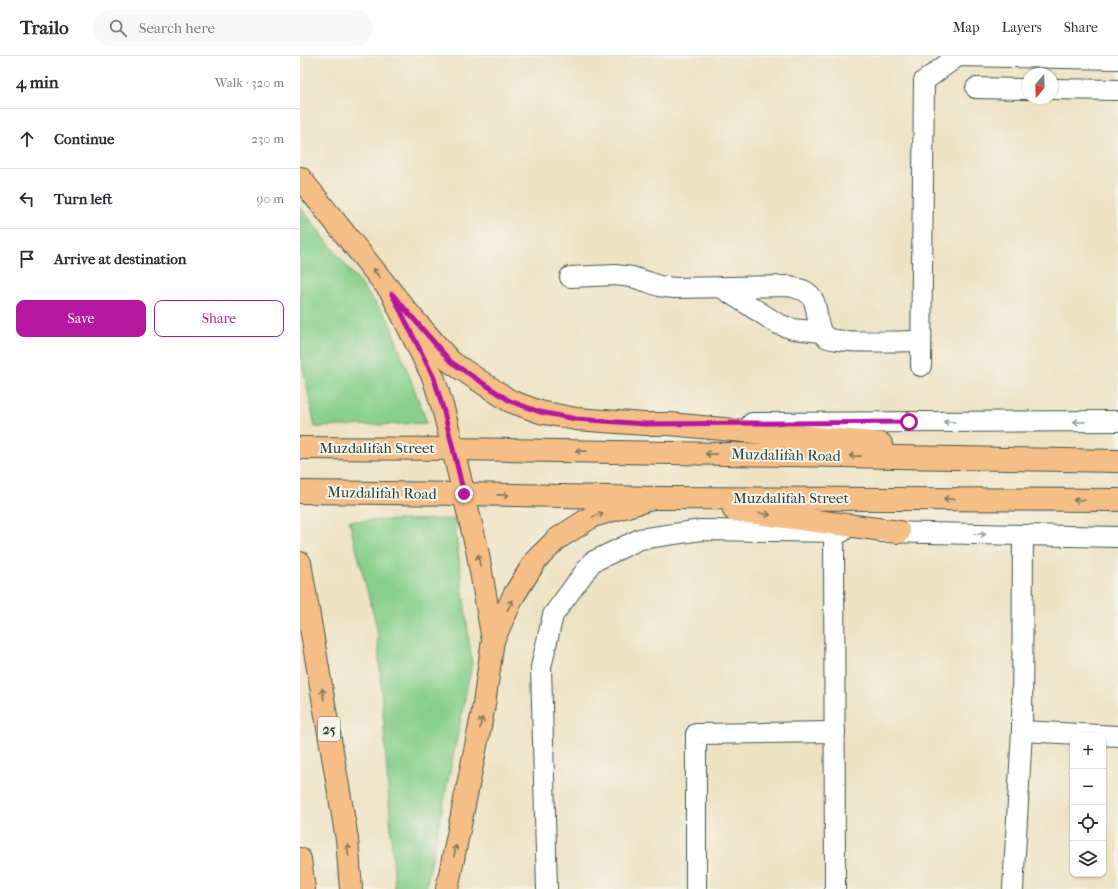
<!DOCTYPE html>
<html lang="en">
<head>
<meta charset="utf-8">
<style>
  :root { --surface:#fff; --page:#f7f7f7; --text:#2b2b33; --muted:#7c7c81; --line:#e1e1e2; --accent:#b5179e }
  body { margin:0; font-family:"IM FELL French Canon",serif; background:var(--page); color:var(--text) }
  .controls { position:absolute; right:12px; bottom:12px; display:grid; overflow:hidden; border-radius:8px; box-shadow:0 1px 3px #0004 }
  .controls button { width:36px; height:36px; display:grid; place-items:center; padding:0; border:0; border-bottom:1px solid var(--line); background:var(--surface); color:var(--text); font:20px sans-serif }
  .compass { position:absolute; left:722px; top:12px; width:36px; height:36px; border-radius:50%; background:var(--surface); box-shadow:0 1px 3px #0004; rotate:199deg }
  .stop { position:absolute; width:12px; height:12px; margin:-9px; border:3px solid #b5179e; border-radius:50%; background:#fff }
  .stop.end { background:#b5179e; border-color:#fff; box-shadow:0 1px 4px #0008 }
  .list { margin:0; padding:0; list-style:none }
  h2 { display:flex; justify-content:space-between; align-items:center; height:52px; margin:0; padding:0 16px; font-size:17px }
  h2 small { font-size:13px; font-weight:400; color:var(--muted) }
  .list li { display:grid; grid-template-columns:26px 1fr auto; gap:12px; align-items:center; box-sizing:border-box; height:60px; padding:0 16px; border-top:1px solid var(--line) }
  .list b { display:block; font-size:15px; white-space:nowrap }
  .list em { font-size:13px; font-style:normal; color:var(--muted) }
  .actions { display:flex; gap:8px; padding:12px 16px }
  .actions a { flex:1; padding:9px 0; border:1px solid var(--accent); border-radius:8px; text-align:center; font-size:14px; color:var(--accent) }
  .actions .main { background:var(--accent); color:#fff }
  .icon { flex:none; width:22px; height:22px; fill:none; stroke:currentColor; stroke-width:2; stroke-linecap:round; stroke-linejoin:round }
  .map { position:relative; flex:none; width:818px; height:833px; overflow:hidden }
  header { display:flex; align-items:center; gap:24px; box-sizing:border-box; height:56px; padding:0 20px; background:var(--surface); border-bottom:1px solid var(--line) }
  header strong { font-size:19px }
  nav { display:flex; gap:22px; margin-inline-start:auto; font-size:14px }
  .search { width:280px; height:36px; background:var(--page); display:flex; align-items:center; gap:10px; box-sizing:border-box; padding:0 14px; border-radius:22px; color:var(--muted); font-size:15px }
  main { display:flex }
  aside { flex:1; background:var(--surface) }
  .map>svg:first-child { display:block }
</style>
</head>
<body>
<header>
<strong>Trailo</strong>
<div class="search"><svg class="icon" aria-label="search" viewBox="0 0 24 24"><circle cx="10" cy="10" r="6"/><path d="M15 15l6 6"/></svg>Search here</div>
<nav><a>Map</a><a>Layers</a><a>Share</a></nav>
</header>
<main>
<aside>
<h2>4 min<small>Walk · 320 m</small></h2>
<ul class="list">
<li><svg class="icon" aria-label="ahead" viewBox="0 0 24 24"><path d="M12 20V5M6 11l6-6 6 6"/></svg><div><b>Continue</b></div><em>230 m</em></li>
<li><svg class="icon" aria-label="left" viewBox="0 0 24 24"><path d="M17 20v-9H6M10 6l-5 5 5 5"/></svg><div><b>Turn left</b></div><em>90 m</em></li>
<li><svg class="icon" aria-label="arrive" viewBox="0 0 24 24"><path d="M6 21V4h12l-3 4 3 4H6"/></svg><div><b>Arrive at destination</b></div></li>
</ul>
<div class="actions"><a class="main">Save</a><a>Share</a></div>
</aside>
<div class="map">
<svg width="818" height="833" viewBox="0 0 818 833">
  <rect width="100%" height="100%" fill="#f7f3e8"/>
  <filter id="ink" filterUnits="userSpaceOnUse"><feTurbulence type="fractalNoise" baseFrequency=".025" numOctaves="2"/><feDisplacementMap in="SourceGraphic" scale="8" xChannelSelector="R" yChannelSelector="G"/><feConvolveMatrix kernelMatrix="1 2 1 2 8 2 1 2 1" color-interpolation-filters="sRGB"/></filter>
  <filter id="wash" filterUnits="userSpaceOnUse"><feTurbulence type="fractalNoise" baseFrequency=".012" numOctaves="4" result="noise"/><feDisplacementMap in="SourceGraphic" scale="16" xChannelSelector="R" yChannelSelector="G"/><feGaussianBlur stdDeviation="0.9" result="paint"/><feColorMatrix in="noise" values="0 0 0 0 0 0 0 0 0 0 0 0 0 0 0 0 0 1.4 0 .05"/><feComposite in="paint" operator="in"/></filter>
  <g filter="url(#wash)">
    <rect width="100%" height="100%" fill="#eee2c3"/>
    <g fill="#87cf8b" stroke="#538660">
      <polygon points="0,151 88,263 127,367 15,371 0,297"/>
      <polygon points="154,463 172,608 126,833 95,833 77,572 49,465"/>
    </g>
  </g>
  <g filter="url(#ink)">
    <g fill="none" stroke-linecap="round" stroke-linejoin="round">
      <defs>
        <g id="minor">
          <polyline points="676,32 728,33"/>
          <polyline points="752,33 818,34"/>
          <path d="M270,221l45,-2 17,2 16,5 11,4 15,2 116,-2c5,2 11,3 15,5 18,10 7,37 21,46 10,7 79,4 95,4"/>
          <polyline points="422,232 478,268 493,273 521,276"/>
          <polyline points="621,310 624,25 658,0 818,3"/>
          <polyline points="452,367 818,365"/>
          <polyline points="534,476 535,833"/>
          <polyline points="582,476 818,481"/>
          <polyline points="722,675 818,680"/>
          <polyline points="247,833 241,611 253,559 292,506 340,483 401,474 542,476"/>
          <polyline points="396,833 396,678 535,676"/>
          <polyline points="713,833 722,675 723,480"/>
        </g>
        <g id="major">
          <polyline points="0,122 109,258 151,306 210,345 240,356 276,363 345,368 370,368"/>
          <polyline points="92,238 134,323 144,356 177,493 193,584 183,655 147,833"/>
          <polyline points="0,392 153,393"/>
          <polyline points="0,436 164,438"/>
          <polyline points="0,507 47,783 51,833"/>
          <polyline points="193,584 214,539 236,504 257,483 293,460 348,444"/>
          <polyline points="0,803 4,833"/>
        </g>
        <g id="highway">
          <polyline points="370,368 581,388"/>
          <polyline points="153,393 818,405"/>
          <polyline points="164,438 357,442 818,444"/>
          <polyline points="434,454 599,476"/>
        </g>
      </defs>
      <use href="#minor" stroke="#3e5649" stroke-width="22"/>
      <use href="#major" stroke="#3e5649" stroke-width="24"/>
      <use href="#highway" stroke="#3e5649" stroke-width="24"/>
      <use href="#minor" stroke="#fff" stroke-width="20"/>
      <use href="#major" stroke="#f6be87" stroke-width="22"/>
      <use href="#highway" stroke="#f6be87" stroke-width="22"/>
    </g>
    <defs><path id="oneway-shaft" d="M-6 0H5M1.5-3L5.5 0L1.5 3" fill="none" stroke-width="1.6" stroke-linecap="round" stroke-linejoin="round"/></defs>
    <g stroke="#807759">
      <use href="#oneway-shaft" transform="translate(76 217) rotate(-129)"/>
      <use href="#oneway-shaft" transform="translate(281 395) rotate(-179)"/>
      <use href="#oneway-shaft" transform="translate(411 398) rotate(-179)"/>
      <use href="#oneway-shaft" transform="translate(555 400) rotate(-179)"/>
      <use href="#oneway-shaft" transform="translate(203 439) rotate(1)"/>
      <use href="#oneway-shaft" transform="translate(649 443) rotate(-180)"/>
      <use href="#oneway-shaft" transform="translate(779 444) rotate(-180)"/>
      <use href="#oneway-shaft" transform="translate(465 458) rotate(8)"/>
      <use href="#oneway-shaft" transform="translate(298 459) rotate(-18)"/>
      <use href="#oneway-shaft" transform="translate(179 504) rotate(-100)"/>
      <use href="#oneway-shaft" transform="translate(210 549) rotate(-64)"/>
      <use href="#oneway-shaft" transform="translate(23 638) rotate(-99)"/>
      <use href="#oneway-shaft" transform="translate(181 667) rotate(-79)"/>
      <use href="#oneway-shaft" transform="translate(48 794) rotate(-95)"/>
      <use href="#oneway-shaft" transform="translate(155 795) rotate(-78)"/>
    </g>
    <g stroke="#8f9e9a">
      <use href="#oneway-shaft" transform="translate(649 366) rotate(180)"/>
      <use href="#oneway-shaft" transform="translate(779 366) rotate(180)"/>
      <use href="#oneway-shaft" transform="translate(680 478) rotate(2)"/>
    </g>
  </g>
  <g fill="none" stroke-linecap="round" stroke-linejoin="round" filter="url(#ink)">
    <polyline stroke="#b5179e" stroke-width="5" points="164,438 144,356 134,322 92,238 151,306 210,345 240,356 276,363 345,368 609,366"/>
  </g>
  <g text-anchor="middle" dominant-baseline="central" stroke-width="4" stroke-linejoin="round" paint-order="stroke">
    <rect fill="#f7f3e8" stroke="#60746a" stroke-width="1" x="18" y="661" width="22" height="24" rx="3"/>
    <g font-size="14" font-weight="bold" fill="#1f3d34">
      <text x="29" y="673">25</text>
    </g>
    <g font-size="15" fill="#1f3d34" stroke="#f7f3e8">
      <text x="77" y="392">Muzdalifah Street</text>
      <text transform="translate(486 399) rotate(1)">Muzdalifah Road</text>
      <text transform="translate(82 437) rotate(1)">Muzdalifah Road</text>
      <text x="491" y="442">Muzdalifah Street</text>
    </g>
  </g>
</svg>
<div class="controls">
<button>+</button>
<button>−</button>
<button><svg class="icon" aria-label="locate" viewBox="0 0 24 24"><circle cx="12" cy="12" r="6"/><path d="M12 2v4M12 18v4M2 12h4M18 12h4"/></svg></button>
<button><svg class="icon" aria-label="layers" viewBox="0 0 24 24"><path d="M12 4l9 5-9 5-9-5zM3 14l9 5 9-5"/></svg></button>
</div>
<svg class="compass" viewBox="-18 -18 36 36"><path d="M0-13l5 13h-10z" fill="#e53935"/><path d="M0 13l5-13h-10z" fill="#7c7c81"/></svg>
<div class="stop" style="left:609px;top:366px"></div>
<div class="stop end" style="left:164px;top:438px"></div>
</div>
</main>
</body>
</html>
